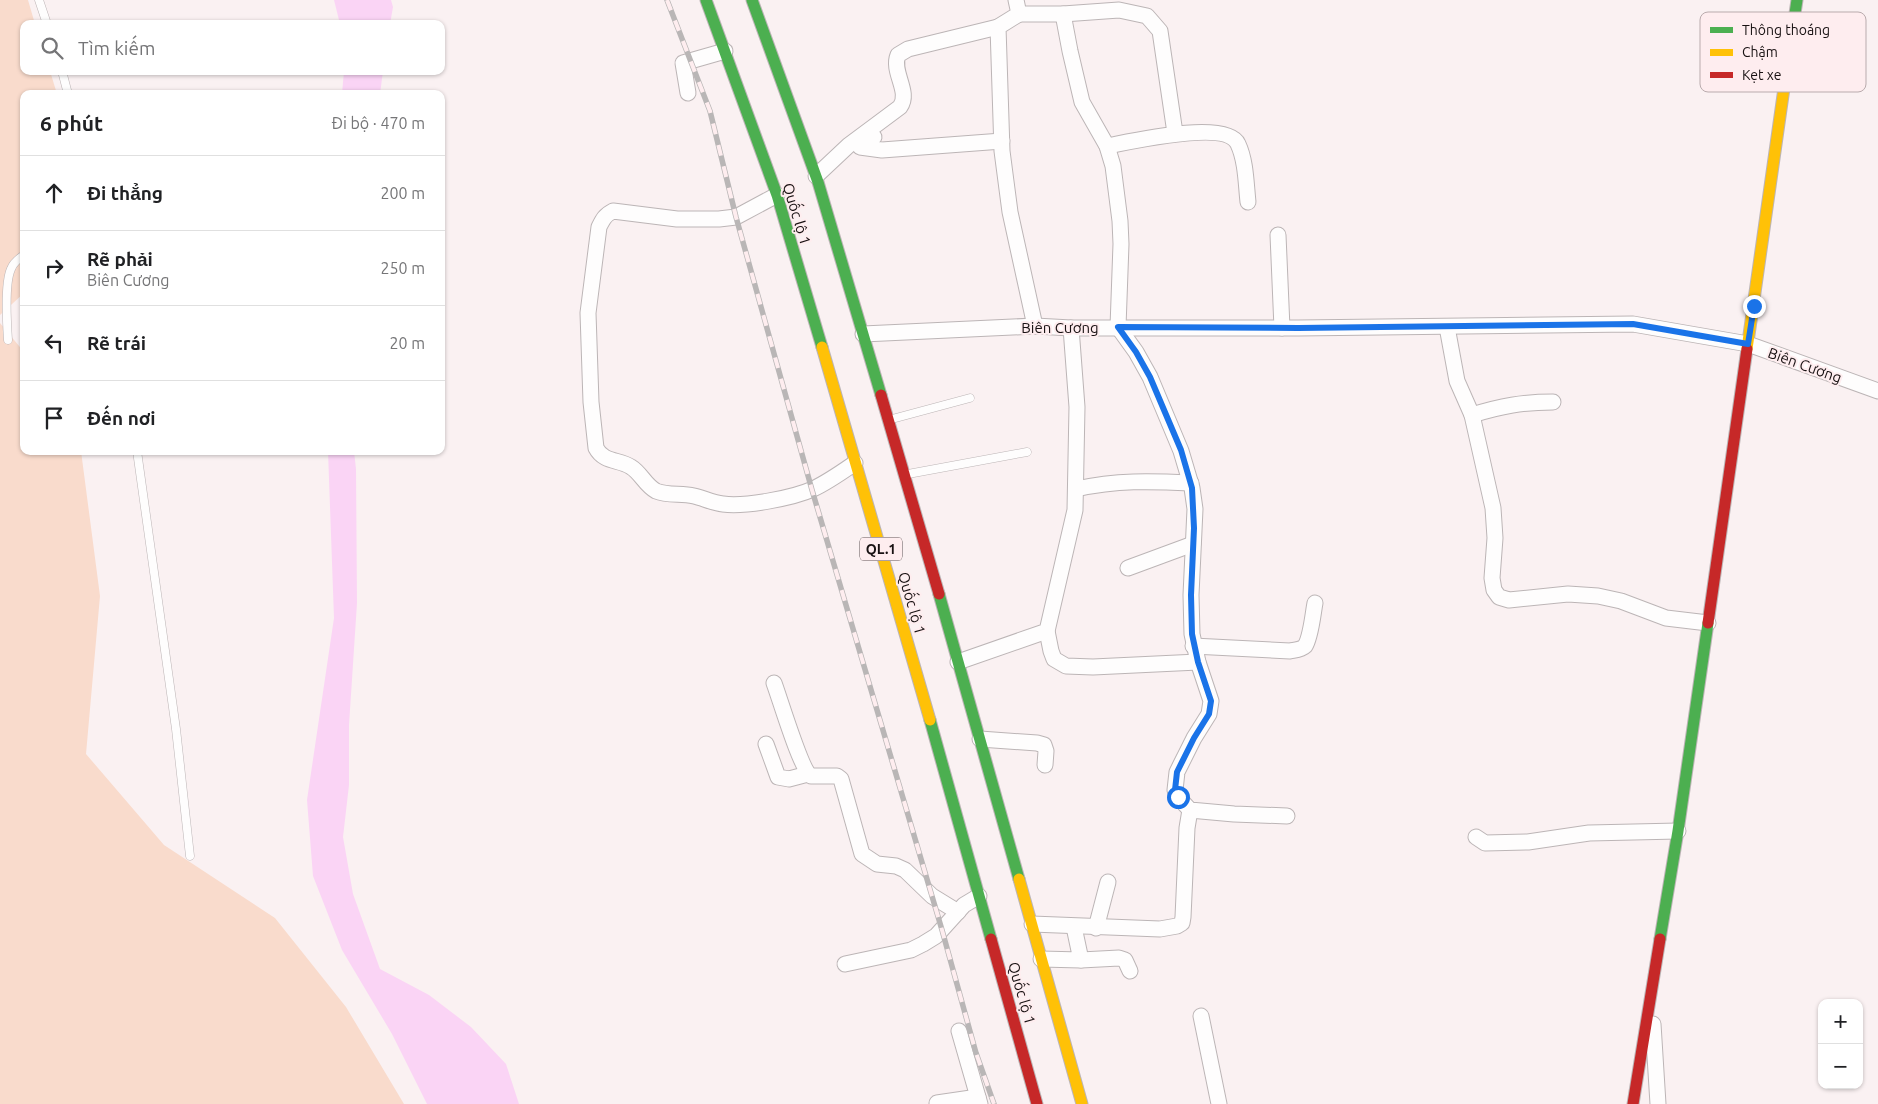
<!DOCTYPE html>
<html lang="vi">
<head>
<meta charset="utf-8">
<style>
  :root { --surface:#fff; --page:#f6f6f6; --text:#202124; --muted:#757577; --line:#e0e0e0 }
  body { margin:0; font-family:Ubuntu,sans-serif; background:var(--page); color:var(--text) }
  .controls { position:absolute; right:15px; bottom:15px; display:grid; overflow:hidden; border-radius:10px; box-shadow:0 1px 4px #0004 }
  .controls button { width:45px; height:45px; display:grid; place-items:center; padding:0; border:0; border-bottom:1px solid var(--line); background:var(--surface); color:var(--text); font:25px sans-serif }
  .stop { position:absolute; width:15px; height:15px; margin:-11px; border:4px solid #1a73e8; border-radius:50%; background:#fff }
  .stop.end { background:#1a73e8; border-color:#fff; box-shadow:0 1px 5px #0008 }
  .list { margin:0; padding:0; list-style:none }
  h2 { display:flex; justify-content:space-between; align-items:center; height:65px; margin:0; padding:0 20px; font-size:21px }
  h2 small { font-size:16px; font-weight:400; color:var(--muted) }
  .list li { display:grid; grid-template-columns:32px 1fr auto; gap:15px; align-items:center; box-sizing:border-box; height:75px; padding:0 20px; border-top:1px solid var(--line) }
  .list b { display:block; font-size:19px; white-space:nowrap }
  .list p { margin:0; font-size:16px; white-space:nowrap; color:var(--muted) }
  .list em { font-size:16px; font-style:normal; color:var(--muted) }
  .icon { flex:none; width:28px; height:28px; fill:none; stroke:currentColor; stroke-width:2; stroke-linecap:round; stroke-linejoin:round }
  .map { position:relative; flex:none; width:1878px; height:1104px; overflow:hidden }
  .search { position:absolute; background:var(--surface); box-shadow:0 1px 4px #0004; left:20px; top:20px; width:425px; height:55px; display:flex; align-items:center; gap:12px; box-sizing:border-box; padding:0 18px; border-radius:10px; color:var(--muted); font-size:19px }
  .panel { position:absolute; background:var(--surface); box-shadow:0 1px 4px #0004; left:20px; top:90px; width:425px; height:365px; border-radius:10px }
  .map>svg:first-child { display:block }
</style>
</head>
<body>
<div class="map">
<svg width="1878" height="1104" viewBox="0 0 1878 1104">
  <rect width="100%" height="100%" fill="#faf1f2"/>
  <g fill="#f9dbcc">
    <polygon points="0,0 28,0 35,24 24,24 24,71 50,71 57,94 24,94 24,293 0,315"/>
    <polygon points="0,323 24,352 24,451 81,451 100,596 86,754 164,845 275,918 346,1007 404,1104 0,1104"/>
  </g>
  <g fill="#fad4f5">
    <polygon points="334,0 391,0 393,7 390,24 340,24"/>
    <polygon points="344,71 383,71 380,94 342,94"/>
    <polygon points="328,451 354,451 356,469 357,603 349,725 349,785 343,837 353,894 380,969 429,995 471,1027 506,1064 519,1104 427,1104 392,1034 342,950 313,876 307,800 334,618"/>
  </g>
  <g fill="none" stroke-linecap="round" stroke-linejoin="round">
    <defs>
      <g id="lane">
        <polyline points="39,0 47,24"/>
        <polyline points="62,71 68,94"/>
        <path d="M8,340c-1,-16 -4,-56 3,-71 2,-6 7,-10 13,-14"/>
        <polyline points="892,419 970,398"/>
        <polyline points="137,451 176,729 190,856"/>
        <polyline points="908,474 1027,452"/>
      </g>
      <g id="street">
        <polyline points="1016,0 1019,14 998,27 1002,151 1010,212 1035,326"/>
        <polyline points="1019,14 1063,14 1119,10 1147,16 1160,31 1175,133"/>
        <polyline points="1063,14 1070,51 1082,102 1107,146 1113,166 1120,221 1121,244 1118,327 1136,352 1150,377 1181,451 1192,488 1195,509 1191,595 1192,634 1198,662 1211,701 1209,714 1194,738 1177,772 1175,790 1178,797 1190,810 1234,814 1287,816"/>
        <polyline points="688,93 683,63 725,51"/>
        <polyline points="874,137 860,147 882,150 1002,141"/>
        <path d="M1107,146c22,-4 120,-27 131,-2 8,17 8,40 10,58"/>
        <path d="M816,176l33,-31 51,-38c11,-15 -9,-35 -2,-52l10,-6 90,-22"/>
        <path d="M777,195l-41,22 -17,2h-42l-64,-8c-8,4 -10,8 -14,16l-11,86 3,89 5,46c8,15 23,11 35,19 10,6 14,18 25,24 12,5 25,2 38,5 9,2 19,7 29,8 22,3 70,-6 90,-15 15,-7 29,-17 42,-26"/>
        <polyline points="1278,235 1282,328"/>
        <polyline points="1447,327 1457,381 1472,415"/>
        <polyline points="863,334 1035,326 1071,328 1298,328 1633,324 1748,344 1878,391"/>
        <path d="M1553,402c-30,0 -52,4 -81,13l21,93 2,30 -3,40 2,12 5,7 10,3 59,-6 30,2 23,5 45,17 42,5"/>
        <path d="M1076,489c41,-9 74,-8 115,-6"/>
        <polyline points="1128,568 1193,544"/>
        <polyline points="1047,631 1051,651 1054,659 1066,666 1093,667 1198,662"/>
        <path d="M1193,646l97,5c5,-1 11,-1 15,-5 6,-9 8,-33 10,-43"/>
        <polyline points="958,662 1047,631 1075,510 1077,407 1071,328"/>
        <path d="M774,683c6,16 27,87 37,93h26l4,3 21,75 15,10 19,2 9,4 27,26 26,16"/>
        <polyline points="980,739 1037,743 1044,745 1046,751 1045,765"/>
        <polyline points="766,744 778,777 789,779 808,774"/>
        <polyline points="1476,837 1485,843 1528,842 1589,833 1678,831"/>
        <polyline points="1032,924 1160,929 1177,926 1182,923 1183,917 1187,828 1190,810"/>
        <polyline points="1096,928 1108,882"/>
        <polyline points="1041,959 1081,960 1074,927"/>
        <polyline points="1081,960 1119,958 1125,960 1130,971"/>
        <polyline points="845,964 911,950 923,944 936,936 964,905 979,896"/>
        <polyline points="1201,1016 1219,1104"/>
        <polyline points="1653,1024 1658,1104"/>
        <polyline points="959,1031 980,1104"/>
        <polyline points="937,1103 978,1097"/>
      </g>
      <g id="fast">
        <polyline points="706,0 777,195 822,347"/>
        <polyline points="752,0 818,182 881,395"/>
        <polyline points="1786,74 1797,0"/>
        <polyline points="939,594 1019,879"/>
        <polyline points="930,720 991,939"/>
        <polyline points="1660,939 1678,831 1708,623"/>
      </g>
      <g id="slow">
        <polyline points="822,347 930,720"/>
        <polyline points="1747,349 1786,74"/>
        <polyline points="1019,879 1082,1104"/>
      </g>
      <g id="jam">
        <polyline points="881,395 939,594"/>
        <polyline points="1708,623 1747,349"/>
        <polyline points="991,939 1037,1104"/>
        <polyline points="1633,1104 1660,939"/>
      </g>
    </defs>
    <use href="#lane" stroke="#bcb5b6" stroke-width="9"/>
    <use href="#street" stroke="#bcb5b6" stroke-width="17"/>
    <use href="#fast" stroke="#bcb5b6" stroke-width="13"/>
    <use href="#slow" stroke="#bcb5b6" stroke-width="13"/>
    <use href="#jam" stroke="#bcb5b6" stroke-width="13"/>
    <use href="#lane" stroke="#fefdfd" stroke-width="8"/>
    <use href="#street" stroke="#fefdfd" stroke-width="15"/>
    <use href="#fast" stroke="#4caf50" stroke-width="11"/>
    <use href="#slow" stroke="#ffc107" stroke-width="11"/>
    <use href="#jam" stroke="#c62828" stroke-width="11"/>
    <defs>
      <polyline id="rail" points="667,0 710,111 736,217 812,490 942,930 976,1053 994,1104"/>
    </defs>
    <use href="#rail" stroke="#b9b6b6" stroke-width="5.5"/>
    <use href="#rail" stroke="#feedef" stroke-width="4" stroke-dasharray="11" stroke-linecap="butt"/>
  </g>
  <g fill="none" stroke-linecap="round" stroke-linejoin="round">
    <polyline stroke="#1a73e8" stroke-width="6" points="1178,797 1175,790 1177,772 1194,738 1209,714 1211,701 1198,662 1192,634 1191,595 1194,528 1192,488 1181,450 1150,377 1136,352 1118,327 1298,328 1633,324 1748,344 1754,306"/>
  </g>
  <g text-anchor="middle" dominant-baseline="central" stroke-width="4" stroke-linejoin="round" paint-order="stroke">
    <rect fill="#feedef" stroke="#5d5354" stroke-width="1" x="860" y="537.5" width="42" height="23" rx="4"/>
    <g font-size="14" font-weight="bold" fill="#181112">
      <text x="881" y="549">QL.1</text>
    </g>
    <g font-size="15" fill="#181112" stroke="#feedef">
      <text transform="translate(797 214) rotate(73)">Quốc lộ 1</text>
      <text x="1060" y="327">Biên Cương</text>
      <text transform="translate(1805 365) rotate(20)">Biên Cương</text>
      <text transform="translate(912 603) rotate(74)">Quốc lộ 1</text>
      <text transform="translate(1022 993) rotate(74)">Quốc lộ 1</text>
    </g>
  </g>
  <rect x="1700" y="12" width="166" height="80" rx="8" fill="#feedef" stroke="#b9abad" stroke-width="1"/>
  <rect x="1710" y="27" width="23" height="6" fill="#4caf50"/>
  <rect x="1710" y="49" width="23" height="7" fill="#ffc107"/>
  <rect x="1710" y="72" width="23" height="6" fill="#c62828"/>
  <g font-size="14" fill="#181112">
    <text x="1742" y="35">Thông thoáng</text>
    <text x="1742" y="57">Chậm</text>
    <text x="1742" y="80">Kẹt xe</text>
  </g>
</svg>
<div class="controls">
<button>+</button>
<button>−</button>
</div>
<div class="stop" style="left:1178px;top:797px"></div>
<div class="stop end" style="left:1754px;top:306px"></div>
<div class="search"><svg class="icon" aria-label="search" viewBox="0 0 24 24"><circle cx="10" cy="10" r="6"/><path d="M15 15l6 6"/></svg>Tìm kiếm</div>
<section class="panel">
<h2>6 phút<small>Đi bộ · 470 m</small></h2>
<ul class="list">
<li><svg class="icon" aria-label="ahead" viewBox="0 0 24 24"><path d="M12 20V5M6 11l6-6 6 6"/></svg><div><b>Đi thẳng</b></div><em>200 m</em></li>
<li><svg class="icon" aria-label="right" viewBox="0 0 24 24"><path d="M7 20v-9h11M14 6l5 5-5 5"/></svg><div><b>Rẽ phải</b><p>Biên Cương</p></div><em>250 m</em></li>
<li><svg class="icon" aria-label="left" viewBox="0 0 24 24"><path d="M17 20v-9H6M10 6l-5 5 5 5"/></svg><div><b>Rẽ trái</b></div><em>20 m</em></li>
<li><svg class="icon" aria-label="arrive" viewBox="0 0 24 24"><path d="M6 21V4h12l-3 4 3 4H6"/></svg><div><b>Đến nơi</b></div></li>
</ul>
</section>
</div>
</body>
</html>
